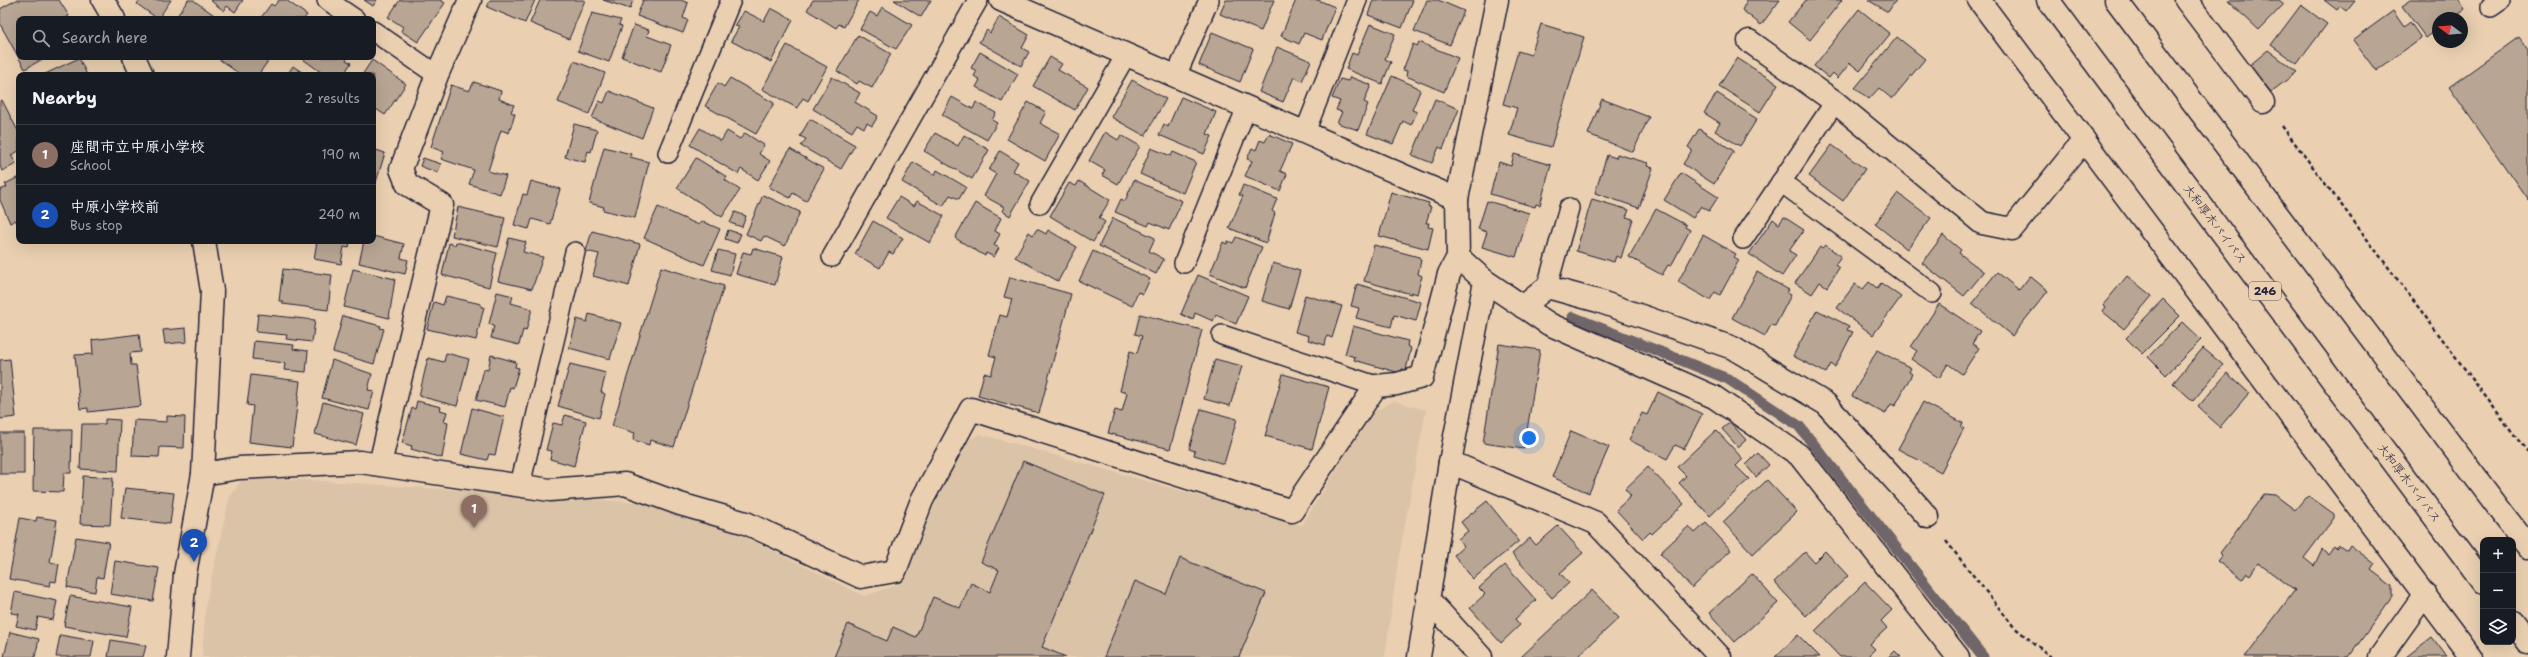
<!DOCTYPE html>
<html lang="en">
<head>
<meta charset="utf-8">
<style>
  :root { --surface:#171b24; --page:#20242c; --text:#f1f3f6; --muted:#9ea1a6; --line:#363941; --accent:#1f6fb2 }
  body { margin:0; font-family:"Shantell Sans","Klee One",sans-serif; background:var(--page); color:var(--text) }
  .controls { position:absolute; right:12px; bottom:12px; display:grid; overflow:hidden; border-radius:8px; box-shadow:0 4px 16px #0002 }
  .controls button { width:36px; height:36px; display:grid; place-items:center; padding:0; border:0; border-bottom:1px solid var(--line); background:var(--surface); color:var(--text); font:20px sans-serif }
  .compass { position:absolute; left:2432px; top:12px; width:36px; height:36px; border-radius:50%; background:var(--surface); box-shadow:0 4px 16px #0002; rotate:286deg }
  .you { position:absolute; left:1529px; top:438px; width:14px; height:14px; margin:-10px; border:3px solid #fff; border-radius:50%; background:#1a73e8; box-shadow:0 0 0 6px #1a73e833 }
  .badge { display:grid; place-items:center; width:26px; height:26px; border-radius:50%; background:var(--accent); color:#fff; font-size:13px; font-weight:700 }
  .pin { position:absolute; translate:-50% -33px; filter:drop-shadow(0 1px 2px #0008) }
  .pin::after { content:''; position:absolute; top:21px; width:14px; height:12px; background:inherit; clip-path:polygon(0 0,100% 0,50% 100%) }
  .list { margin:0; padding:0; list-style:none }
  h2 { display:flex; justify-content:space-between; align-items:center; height:52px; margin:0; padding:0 16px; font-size:17px }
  h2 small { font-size:13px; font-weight:400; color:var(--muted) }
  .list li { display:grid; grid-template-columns:26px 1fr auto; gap:12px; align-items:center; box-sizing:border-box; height:60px; padding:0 16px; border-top:1px solid var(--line) }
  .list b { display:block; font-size:15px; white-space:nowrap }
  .list p { margin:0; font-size:13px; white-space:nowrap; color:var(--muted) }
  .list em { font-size:13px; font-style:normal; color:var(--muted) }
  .icon { flex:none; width:22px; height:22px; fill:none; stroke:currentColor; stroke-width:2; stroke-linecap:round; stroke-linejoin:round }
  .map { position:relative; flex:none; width:2528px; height:657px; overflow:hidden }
  .search { position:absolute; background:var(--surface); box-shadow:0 4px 16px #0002; left:16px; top:16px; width:360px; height:44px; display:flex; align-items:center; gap:10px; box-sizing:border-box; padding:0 14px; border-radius:8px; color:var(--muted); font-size:15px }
  .panel { position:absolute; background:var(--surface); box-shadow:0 4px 16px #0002; left:16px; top:72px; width:360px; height:172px; border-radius:8px }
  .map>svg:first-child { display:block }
</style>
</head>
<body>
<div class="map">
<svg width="2528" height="657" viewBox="0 0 2528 657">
  <rect width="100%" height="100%" fill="#ead0b1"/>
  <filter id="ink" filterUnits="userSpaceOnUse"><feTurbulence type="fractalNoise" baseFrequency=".025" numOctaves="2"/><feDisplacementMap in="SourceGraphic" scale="8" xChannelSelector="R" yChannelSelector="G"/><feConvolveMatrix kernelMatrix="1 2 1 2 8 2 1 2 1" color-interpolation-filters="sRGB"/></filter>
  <g filter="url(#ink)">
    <polygon fill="#dbc3a8" points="1394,401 1426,410 1398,562 1385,657 202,657 206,603 229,499 242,479 310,480 647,503 733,531 864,596 899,584 963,443 980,434 1302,525 1371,413"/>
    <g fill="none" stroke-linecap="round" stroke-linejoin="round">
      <polyline stroke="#6f6569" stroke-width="11" points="1573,317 1728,379 1799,426 1983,657"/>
    </g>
    <g fill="#b8a593" stroke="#22223b">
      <polygon points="16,0 59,0 69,16 64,19 19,19 19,57 46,57 25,69 0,24 0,9"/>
      <polygon points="140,0 171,0 158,19 137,4"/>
      <polygon points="188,0 193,0 217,17 216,19 175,19"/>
      <polygon points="210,0 243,0 235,12 227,6 224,11"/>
      <polygon points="279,0 286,0 307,15 304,19 260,19 271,4 274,6"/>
      <polygon points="364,0 377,0 373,6"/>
      <polygon points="400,0 440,0 445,3 418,42 401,31 403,27 388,17"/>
      <polygon points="490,0 535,0 525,23 487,7"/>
      <polygon points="540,0 585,0 569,39 530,23"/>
      <polygon points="603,0 633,0 630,9"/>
      <polygon points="643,0 681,0 688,3 683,18 688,20 683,33 637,16"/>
      <polygon points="813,0 859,0 844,27 839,24 836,28 807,10"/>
      <polygon points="894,0 931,0 921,17"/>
      <polygon points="1226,0 1274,0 1261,31 1220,14"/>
      <polygon points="1296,0 1318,0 1335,7 1322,40 1304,33 1299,44 1281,36"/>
      <polygon points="1373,0 1413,0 1402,28 1368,15"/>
      <polygon points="1427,0 1438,0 1464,11 1450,45 1414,31"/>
      <polygon points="1747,0 1780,0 1761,25 1742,10"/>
      <polygon points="1806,0 1842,0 1810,40 1788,22"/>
      <polygon points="1868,0 1896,0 1888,12"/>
      <polygon points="2279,0 2284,4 2259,30 2228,1"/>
      <polygon points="2324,0 2355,0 2346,11 2340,6 2337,10"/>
      <polygon points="2411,0 2459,0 2465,9 2453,18 2438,18 2438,29 2426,38 2402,6"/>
      <polygon points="2301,5 2327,24 2297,64 2271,45"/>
      <polygon points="882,7 912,25 896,49 860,29 870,12 877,16"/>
      <polygon points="771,8 793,20 771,62 731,41 739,27 735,26 744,11 764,21"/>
      <polygon points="1859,9 1890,34 1860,71 1850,63 1838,78 1833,73 1829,78 1814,66"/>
      <polygon points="2393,11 2404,27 2410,22 2421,38 2376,71 2353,40"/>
      <polygon points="592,13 621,20 619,25 622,26 609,62 578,51"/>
      <polygon points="999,17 1029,35 1022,48 1029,52 1021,66 979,42 987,30 990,33"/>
      <polygon points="1370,24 1395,34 1385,59 1391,62 1382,84 1346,69 1352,53 1357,55"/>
      <polygon points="1541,24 1584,37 1551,147 1509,135 1517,108 1503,104 1518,51 1531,55"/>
      <polygon points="634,25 649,30 647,36 671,45 661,72 622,57"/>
      <polygon points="1212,32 1253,49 1240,82 1199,65"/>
      <polygon points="858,35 891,54 872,88 859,81 857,84 837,71"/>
      <polygon points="1897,37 1925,59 1892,99 1879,88 1869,99 1855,88"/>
      <polygon points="2519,37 2528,50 2528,200 2449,87"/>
      <polygon points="1419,42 1458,58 1444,92 1406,76 1407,71 1403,70 1413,44 1417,46"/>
      <polygon points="787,45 827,67 808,101 803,98 797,108 762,89"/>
      <polygon points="1277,47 1311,61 1302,81 1294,77 1283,102 1259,92"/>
      <polygon points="2268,50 2297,72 2271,92 2250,65"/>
      <polygon points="980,52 1018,74 1002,102 976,87 980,80 974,76 977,71 971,68"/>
      <polygon points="216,57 271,57 258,75 241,75"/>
      <polygon points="300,57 348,57 346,60 351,63 344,74 338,70 335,75 325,75"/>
      <polygon points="1050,57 1062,64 1058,70 1088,87 1075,110 1033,86"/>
      <polygon points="79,58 87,75 43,75"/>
      <polygon points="1737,58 1778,84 1760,112 1719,86"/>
      <polygon points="372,60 406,84 385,115 373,107 373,75 362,75"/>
      <polygon points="574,61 605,73 589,114 558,102"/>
      <polygon points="293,66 306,75 287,75"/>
      <polygon points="1392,76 1417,87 1420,91 1412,110 1417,112 1411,125 1403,121 1393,144 1367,134"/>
      <polygon points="832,77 860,93 855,102 878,116 872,126 867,123 864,128 857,124 852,132 813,109"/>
      <polygon points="1350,77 1371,85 1364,102 1368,104 1358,130 1337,123 1342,112 1336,110 1340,101 1332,98 1340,79 1348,81"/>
      <polygon points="730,78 774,103 756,134 705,106 718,83 724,87"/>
      <polygon points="1132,80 1166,99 1145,136 1111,117"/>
      <polygon points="474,82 501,91 499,99 514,105 511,112 515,114 509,133 501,130 488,171 506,176 500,194 469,184 474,170 441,159 444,152 431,147 451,85 469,91"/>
      <polygon points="609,91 653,108 642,138 592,118 599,101 604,103"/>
      <polygon points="1717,93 1757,119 1740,146 1715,131 1720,123 1704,113"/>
      <polygon points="952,97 973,109 976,102 996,113 992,120 997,123 987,140 942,115"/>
      <polygon points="1181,97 1216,112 1207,134 1212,136 1204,154 1159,135 1164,124 1168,127"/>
      <polygon points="1435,99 1459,109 1443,149 1439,147 1432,163 1412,155"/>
      <polygon points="1602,99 1649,117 1633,152 1588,134"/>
      <polygon points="2,100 19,133 19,151 11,155 16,164 2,171 0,166 0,101"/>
      <polygon points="1028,102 1046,112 1040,123 1060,134 1045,161 1007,139"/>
      <polygon points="810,119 855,145 841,169 801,146 806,139 800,136"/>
      <polygon points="574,124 597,130 591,152 588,151 585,162 565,157"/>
      <polygon points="700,128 721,141 727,131 740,139 745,133 764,145 759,154 770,161 758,180 741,169 738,174 690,145"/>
      <polygon points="1699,129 1734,151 1714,184 1683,164 1692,150 1688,147"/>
      <polygon points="1105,132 1118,140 1121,135 1140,146 1118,184 1102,175 1105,170 1089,161"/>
      <polygon points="935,133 958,146 964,135 989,150 972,179 924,151"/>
      <polygon points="1269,134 1292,144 1280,171 1287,174 1280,191 1245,176 1252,161 1247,159 1252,148 1256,150 1260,140 1265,142"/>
      <polygon points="1832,145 1865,169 1843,201 1809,176"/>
      <polygon points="604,147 631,154 630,157 649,162 635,218 603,210 604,207 589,203"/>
      <polygon points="1151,148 1171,156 1173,152 1196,162 1183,193 1140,174"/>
      <polygon points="373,149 385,153 373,192"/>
      <polygon points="790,149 824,169 806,201 793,193 790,198 769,187"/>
      <polygon points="1000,151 1018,162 1013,171 1030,181 1010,216 1002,211 1004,207 984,196 996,174 989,170"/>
      <polygon points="1514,154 1551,165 1540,205 1536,204 1535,207 1490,194 1499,162 1511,166"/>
      <polygon points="1617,154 1648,163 1647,166 1653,168 1639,208 1595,193 1607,155 1616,158"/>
      <polygon points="423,158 441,164 438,173 420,166"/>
      <polygon points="696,158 727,177 725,180 740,190 722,217 677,188"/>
      <polygon points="913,162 935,175 937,170 966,187 959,199 950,195 943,206 902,182"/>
      <polygon points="1681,173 1718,197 1709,211 1701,206 1693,218 1664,200"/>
      <polygon points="19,177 19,227 16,220 10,223 0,200 0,190 7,187 5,184"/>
      <polygon points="1134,180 1182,201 1169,230 1150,222 1148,226 1115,212 1121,199 1125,201"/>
      <polygon points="531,181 560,189 550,224 532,219 529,229 514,225 523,194 527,195"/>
      <polygon points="1079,181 1110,200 1099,218 1105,222 1093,242 1050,216 1069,183 1076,186"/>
      <polygon points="1243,185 1277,199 1272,211 1275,213 1266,243 1229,228 1243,196 1239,195"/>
      <polygon points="1391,192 1429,203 1428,206 1431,207 1426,223 1429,223 1428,227 1433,228 1428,249 1379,236"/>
      <polygon points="1898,193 1931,218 1907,249 1875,224"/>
      <polygon points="763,195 800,212 785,246 764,236 761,241 746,234"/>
      <polygon points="899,197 914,206 917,201 944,216 930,243 886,218"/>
      <polygon points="1592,199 1629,210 1626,217 1633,219 1621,258 1616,256 1614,262 1576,251"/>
      <polygon points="1487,201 1529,213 1516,257 1482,247 1487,232 1478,229"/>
      <polygon points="975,203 1001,218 995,231 1000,234 994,245 999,248 994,257 986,253 985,256 955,238"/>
      <polygon points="458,207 505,218 498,247 452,236"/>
      <polygon points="658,207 699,225 701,221 720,229 704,265 644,238"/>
      <polygon points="1656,209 1686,225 1685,227 1690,230 1671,266 1668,265 1662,275 1629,257"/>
      <polygon points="735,212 746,216 742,227 730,223"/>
      <polygon points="1784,217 1804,230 1789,251 1796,255 1782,276 1749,254 1773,219 1779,224"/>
      <polygon points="1113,218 1155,238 1149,251 1164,259 1156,274 1099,246"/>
      <polygon points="873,221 903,238 893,254 889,252 880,268 855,254"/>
      <polygon points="1037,229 1046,234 1048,230 1077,247 1058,281 1015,257 1029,232 1033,235"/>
      <polygon points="728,230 741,234 737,243 725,239"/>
      <polygon points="592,231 640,244 629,286 593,276 599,254 586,251"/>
      <polygon points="1703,235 1736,254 1734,257 1739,260 1720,295 1715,292 1710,300 1678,282"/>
      <polygon points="1943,235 1961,250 1959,253 1984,272 1964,296 1922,263"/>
      <polygon points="373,236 404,244 401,258 408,260 405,274 359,263 364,241 373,241"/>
      <polygon points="1236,237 1262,247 1245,288 1210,274 1223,242 1227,244 1228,241 1233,243"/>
      <polygon points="509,238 526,242 523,252 543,257 532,289 498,281"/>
      <polygon points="317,241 350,241 349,248 344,247 341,264 314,259"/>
      <polygon points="456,242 497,253 489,287 442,275 449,243 455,245"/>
      <polygon points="1374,245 1419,257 1421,260 1418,274 1422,276 1417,294 1411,292 1411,294 1364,281"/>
      <polygon points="1825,245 1841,256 1835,265 1839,268 1827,287 1820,282 1812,294 1795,283 1820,247 1822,248"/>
      <polygon points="753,248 783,257 775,285 736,274 743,252 751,254"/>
      <polygon points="718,250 735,254 730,275 712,270"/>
      <polygon points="1093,251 1150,279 1143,294 1138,292 1132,306 1079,281"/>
      <polygon points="1273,263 1300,271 1289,309 1262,301"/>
      <polygon points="661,267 724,286 674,447 650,440 649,445 633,440 635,433 612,426"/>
      <polygon points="283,269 332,275 328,310 283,304 283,301 279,301"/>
      <polygon points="353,269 395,279 389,318 344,307"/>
      <polygon points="1757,272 1789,290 1787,293 1791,295 1775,326 1771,325 1765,336 1732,318"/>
      <polygon points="1997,272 2019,290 2030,276 2048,291 2012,336 1972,303"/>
      <polygon points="1198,275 1248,296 1236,324 1216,315 1213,321 1195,313 1193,320 1181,314"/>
      <polygon points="2127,276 2152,296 2124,329 2102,311 2105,307 2103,305"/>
      <polygon points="1010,277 1071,294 1039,413 978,396 984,373 991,375 996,357 989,355 1000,315 1007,317 1012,299 1004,297"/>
      <polygon points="1869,282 1877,288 1881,283 1901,297 1873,335 1837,308 1855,284 1863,289"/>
      <polygon points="1357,284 1421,302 1416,321 1394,315 1391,327 1356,318 1359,308 1351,306"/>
      <polygon points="497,292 513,296 511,303 532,309 526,331 523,330 519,345 491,338 494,326 489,324"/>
      <polygon points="1305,295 1342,306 1332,338 1327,336 1325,345 1308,340 1309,336 1295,332"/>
      <polygon points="446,296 481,304 481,307 484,307 476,340 427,329 434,302 443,305"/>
      <polygon points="2163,299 2180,316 2142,354 2126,338"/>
      <polygon points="1939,304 1980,331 1972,344 1979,348 1962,374 1948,364 1939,378 1911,359 1917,351 1911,347"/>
      <polygon points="1817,310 1849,326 1847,330 1853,332 1835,367 1831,364 1826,373 1793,356"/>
      <polygon points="258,314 315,320 312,342 286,339 287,335 256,332"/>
      <polygon points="589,314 621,323 610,359 569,348 577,319 587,322"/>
      <polygon points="1140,314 1202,330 1170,449 1108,433 1115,410 1122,412 1127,393 1120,391 1130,351 1137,353 1142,336 1135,334"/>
      <polygon points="343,316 381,326 380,328 384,329 374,364 333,352"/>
      <polygon points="2182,322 2201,340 2166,375 2148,357"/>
      <polygon points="1353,326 1408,341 1407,346 1411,348 1406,370 1402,369 1400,373 1354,360 1355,357 1345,354"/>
      <polygon points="186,328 187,342 165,344 163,330"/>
      <polygon points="139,334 141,352 130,353 131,365 136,365 141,406 88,412 88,408 80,409 75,355 93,354 92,340"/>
      <polygon points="254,341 294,345 293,349 308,351 306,372 284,370 285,363 252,359"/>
      <polygon points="1499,344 1540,350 1524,449 1483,443"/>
      <polygon points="2203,348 2223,365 2193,401 2173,383"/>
      <polygon points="1877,350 1911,368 1909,372 1912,374 1895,406 1891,404 1885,414 1852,396"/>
      <polygon points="446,353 469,359 457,406 419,396 428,358 444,362"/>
      <polygon points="491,355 516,362 515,367 519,368 513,388 510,387 505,407 476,400 484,369 488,370"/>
      <polygon points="10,359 16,417 0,419 0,360"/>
      <polygon points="1215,359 1242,366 1230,406 1204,399"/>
      <polygon points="332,360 372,374 368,390 374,391 369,410 322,398"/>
      <polygon points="570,364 606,373 601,392 605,394 599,418 558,406"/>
      <polygon points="2227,373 2249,393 2220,427 2198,407"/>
      <polygon points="1283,374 1329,387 1312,449 1265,436"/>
      <polygon points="251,375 300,381 292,447 249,442 253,406 247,405"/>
      <polygon points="1658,392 1702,414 1684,449 1675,445 1667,459 1629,440 1642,413 1647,415"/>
      <polygon points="417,401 441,407 440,410 447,412 444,422 448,423 442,458 411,449 412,446 402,443 412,408 415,409"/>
      <polygon points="323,402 364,414 356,445 315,434"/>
      <polygon points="1923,402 1963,423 1961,427 1964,428 1941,472 1898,449"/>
      <polygon points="472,408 504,417 495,455 489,454 487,460 461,454"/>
      <polygon points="1201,409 1237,419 1224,464 1194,455 1195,451 1189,449"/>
      <polygon points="565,415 586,421 574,466 550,459 552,451 546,450 553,423 562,425"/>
      <polygon points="167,416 185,417 184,448 160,447 159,457 132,456 134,420 167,422"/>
      <polygon points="105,419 120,420 118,471 80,469 82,424 105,424"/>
      <polygon points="1730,422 1746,440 1738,447 1722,429"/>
      <polygon points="34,430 72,430 71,473 64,473 63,492 33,491"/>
      <polygon points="1716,430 1743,459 1736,466 1749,479 1710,516 1679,483 1686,476 1677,467"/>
      <polygon points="1571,431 1609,447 1589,493 1552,477"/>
      <rect x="0" y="433" width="24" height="41"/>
      <polygon points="1758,453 1769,465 1756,477 1746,465"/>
      <polygon points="1023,461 1105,495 1042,647 1066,657 834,657 848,624 887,641 893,627 916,637 933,597 960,608 971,583 990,592 999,570 981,562"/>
      <polygon points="1648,467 1684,504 1652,534 1650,532 1643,539 1616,510 1631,496 1625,489"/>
      <polygon points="83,476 113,478 110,525 80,524"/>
      <polygon points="1767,480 1797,512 1753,554 1723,522"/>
      <polygon points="125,488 174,493 170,524 121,518"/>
      <polygon points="2264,494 2275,495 2295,510 2305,498 2309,496 2334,514 2334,518 2304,558 2314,566 2322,549 2328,554 2334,546 2336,548 2339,545 2347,550 2350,545 2375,564 2371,570 2392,586 2392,597 2349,657 2245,657 2295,590 2258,563 2250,575 2247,573 2242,580 2217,561 2222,555 2220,553"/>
      <polygon points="1487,501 1519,541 1473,579 1454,555 1464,546 1458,539 1468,531 1461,522"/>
      <polygon points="37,517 57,520 50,562 59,564 56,582 51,581 50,586 9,579 20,518 36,521"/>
      <polygon points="1706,523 1731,550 1692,588 1660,553 1689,526 1695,533"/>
      <polygon points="1558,526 1583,553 1560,573 1569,583 1552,598 1512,554 1530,538 1536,545"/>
      <polygon points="76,537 109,542 103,578 97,577 95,592 67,587"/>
      <polygon points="1825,551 1848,576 1806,616 1774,582 1805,552 1814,562"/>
      <polygon points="1180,558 1266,593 1239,657 1104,657 1135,581 1166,594"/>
      <polygon points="115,561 159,568 153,601 110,594"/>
      <polygon points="1505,565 1536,600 1515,619 1520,625 1501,643 1470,608 1485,594 1479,588"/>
      <polygon points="1752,574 1778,603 1735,642 1709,613"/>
      <polygon points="1865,582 1892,610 1881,621 1887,628 1870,644 1875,649 1867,657 1840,657 1815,631"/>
      <polygon points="1592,590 1619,618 1577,657 1521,657"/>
      <polygon points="15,592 57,601 53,620 38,617 35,630 16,626 19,614 11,613"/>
      <polygon points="70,596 132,607 126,637 64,626"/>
      <polygon points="10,632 39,639 35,657 4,657"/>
      <polygon points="60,635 94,641 91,657 56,657"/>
      <polygon points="1798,635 1820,657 1775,657"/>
      <polygon points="2432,637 2447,657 2406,657"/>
      <polygon points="111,640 146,646 143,657 108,657"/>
      <polygon points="1895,651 1901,657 1889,657"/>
    </g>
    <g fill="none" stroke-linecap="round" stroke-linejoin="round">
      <defs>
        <g id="lane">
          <polyline points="327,0 355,19"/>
          <polyline points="2491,7 2501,0"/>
          <polyline points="373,31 437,75"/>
          <polyline points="1176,76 1209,0"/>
          <polyline points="1305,132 1357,0"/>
          <polyline points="668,153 731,0"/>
          <polyline points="1781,182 1932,293"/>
          <polyline points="1040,204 1126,55"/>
          <polyline points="1743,239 1835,102"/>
          <polyline points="832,257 978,0"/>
          <polyline points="1184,263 1247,107"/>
          <polyline points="1547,287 1569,208"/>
          <polyline points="1222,335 1376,386"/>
          <polyline points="520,485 575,252"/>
        </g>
        <g id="street">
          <polyline points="103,0 114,19"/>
          <polyline points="1001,0 1457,199"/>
          <polyline points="1979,0 2471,657"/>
          <polyline points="2186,0 2263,102"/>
          <polyline points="1749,41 1835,102 1982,223 2012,229 2084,140"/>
          <polyline points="134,57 142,75"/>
          <polyline points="1485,281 1549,324 1714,397 1799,455 1958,657"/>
          <polyline points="1523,307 1547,287 1598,301 1733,348 1826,404 1928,517"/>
          <polyline points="1450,462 1596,523 1720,657"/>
          <polyline points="380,464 442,205 407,184 401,169 437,75 470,0"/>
          <polyline points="203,474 239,468 360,462 550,490 625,484 680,504 746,523 861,577 895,571 922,500 971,409 1292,511 1376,386 1397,384 1422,377 1449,274 1458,257 1457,199 1497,0"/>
          <polyline points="1427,598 1481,657"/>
          <polyline points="178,657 185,574 203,474 212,291 204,241"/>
          <polyline points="1419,657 1450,462 1485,281 1458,257"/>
          <polyline points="2380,657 2425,594"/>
        </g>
        <g id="highway">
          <polyline points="2048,0 2483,582"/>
          <polyline points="2116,0 2528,547"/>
          <polyline points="2513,622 2528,642"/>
        </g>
      </defs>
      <use href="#lane" stroke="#22223b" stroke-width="22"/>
      <use href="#street" stroke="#22223b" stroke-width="25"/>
      <use href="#highway" stroke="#22223b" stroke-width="25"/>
      <g stroke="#22223b" stroke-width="2.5" stroke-dasharray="4 3" stroke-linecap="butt">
        <polyline points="2282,126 2528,453"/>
        <polyline points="1946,541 2014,627 2051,657"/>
      </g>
      <use href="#lane" stroke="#ead0b1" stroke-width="19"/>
      <use href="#street" stroke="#ead0b1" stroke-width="22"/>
      <use href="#highway" stroke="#ead0b1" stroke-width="22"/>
    </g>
  </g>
  <g text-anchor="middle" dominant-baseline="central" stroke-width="3.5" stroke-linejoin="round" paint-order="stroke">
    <rect fill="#ead0b1" stroke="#5e565e" stroke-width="1" x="2249" y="282" width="32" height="18" rx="3"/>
    <g font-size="11" font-weight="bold" fill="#22223b">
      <text x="2265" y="291">246</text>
    </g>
    <g font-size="12" fill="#22223b" stroke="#ead0b1">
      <text transform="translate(2215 224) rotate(53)">大和厚木バイパス</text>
      <text transform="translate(2409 483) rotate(53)">大和厚木バイパス</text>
    </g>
  </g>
</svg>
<div class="controls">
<button>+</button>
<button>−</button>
<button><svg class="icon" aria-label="layers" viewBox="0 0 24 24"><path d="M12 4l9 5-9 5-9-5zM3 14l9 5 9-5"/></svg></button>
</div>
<svg class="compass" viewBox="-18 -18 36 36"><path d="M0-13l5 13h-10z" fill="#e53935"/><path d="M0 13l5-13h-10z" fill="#9ea1a6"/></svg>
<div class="you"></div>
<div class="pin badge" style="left:474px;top:528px;background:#8d6e63">1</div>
<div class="pin badge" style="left:194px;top:562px;background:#1a4fb4">2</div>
<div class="search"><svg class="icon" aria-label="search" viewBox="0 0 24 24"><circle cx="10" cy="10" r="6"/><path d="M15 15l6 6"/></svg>Search here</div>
<section class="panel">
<h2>Nearby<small>2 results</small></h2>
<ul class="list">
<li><span class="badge" style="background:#8d6e63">1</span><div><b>座間市立中原小学校</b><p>School</p></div><em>190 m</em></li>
<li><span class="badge" style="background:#1a4fb4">2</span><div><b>中原小学校前</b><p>Bus stop</p></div><em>240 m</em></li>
</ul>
</section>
</div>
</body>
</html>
